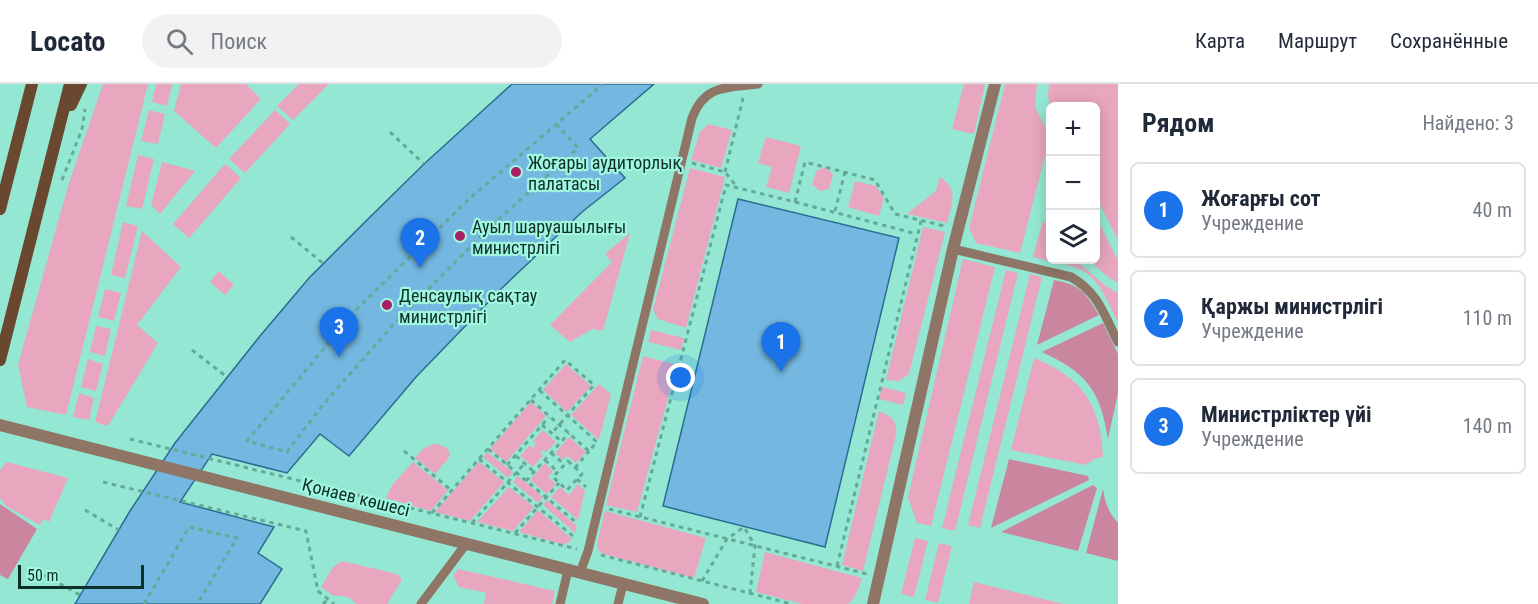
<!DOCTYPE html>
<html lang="ru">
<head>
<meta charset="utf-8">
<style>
  :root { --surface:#fff; --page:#f2f2f3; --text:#1f2937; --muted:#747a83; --line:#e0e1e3; --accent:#1a73e8 }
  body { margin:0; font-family:"Roboto Condensed",sans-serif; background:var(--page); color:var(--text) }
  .controls { position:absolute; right:18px; top:18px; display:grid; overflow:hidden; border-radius:9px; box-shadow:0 3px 15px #0003 }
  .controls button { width:54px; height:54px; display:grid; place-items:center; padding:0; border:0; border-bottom:2px solid var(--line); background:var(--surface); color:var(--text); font:30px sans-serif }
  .scale { position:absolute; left:18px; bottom:15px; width:126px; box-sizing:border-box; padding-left:6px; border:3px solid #0c3029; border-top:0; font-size:16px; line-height:21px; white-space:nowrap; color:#0c3029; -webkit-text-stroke:4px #a1f6e0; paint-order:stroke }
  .you { position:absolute; left:681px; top:294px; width:21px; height:21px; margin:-15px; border:4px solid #fff; border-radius:50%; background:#1a73e8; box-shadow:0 0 0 9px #1a73e833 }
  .badge { display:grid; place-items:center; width:39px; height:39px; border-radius:50%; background:var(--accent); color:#fff; font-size:20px; font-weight:700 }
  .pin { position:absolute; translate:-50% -50px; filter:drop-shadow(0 2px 3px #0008) }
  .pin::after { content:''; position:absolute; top:32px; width:21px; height:18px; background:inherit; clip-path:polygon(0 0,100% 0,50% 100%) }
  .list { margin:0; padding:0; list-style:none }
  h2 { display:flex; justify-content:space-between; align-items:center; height:78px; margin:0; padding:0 24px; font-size:26px }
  h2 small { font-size:20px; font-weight:400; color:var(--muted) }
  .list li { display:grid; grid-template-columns:39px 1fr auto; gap:18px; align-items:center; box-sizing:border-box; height:96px; margin:0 12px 12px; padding:0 12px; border:2px solid var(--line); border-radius:9px }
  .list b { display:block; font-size:22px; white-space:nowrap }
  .list p { margin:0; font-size:20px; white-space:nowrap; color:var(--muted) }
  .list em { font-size:20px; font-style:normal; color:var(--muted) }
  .icon { flex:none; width:33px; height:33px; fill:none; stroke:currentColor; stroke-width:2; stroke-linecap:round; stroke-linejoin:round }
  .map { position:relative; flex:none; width:1118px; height:520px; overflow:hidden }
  header { display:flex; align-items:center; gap:36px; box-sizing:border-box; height:84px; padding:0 30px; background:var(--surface); border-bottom:2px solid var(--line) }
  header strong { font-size:28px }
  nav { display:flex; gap:33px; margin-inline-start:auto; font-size:21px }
  .search { width:420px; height:54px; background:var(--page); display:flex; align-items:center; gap:15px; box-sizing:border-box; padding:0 21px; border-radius:33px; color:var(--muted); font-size:22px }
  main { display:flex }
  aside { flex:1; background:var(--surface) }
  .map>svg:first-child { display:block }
</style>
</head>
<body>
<header>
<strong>Locato</strong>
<div class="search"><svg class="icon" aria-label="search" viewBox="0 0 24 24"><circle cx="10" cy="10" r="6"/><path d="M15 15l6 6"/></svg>Поиск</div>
<nav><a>Карта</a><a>Маршрут</a><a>Сохранённые</a></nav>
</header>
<main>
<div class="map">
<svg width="1118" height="520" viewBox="0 0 1118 520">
  <rect width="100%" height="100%" fill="#94e8d3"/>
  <g fill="#e8a7be">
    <polygon points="103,0 148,0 66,331 27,323 18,281 68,102"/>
    <polygon points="156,0 172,0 167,22 152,18"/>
    <polygon points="181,0 246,0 261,15 216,64 174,27"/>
    <polygon points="299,0 329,0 293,36 277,22"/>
    <polygon points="964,0 985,0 974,50 952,45"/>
    <polygon points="1005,0 1037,0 1035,23 1050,53 1020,169 976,159 969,144"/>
    <polygon points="1049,0 1118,0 1118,156 1096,113 1096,22 1050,22 1050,26 1048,11"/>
    <polygon points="149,26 165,30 158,60 141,57"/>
    <polygon points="275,26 290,40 245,89 229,75"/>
    <polygon points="708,40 732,46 721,84 691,76 700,48"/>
    <polygon points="766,53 801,62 789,109 766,103 772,83 758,79"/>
    <polygon points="138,71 154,75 142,125 126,122"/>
    <polygon points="162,78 195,87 160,130 151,121"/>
    <polygon points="225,80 241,94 189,154 173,140"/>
    <polygon points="826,83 833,91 829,105 820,107 812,101 816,87"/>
    <polygon points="690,84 725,93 686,244 658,235 653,226"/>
    <path d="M940,93c19,12 12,27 7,46l-40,-9 29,-23z"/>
    <polygon points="855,97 876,102 884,114 879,132 848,123"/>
    <polygon points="1096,133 1118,176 1118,199 1108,193 1089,176 1096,176"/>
    <path d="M1043,136l7,11v29h25l31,26 12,7v29c-10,-18 -18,-43 -38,-53 -14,-6 -32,-8 -47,-12z"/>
    <polygon points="123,138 138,142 125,194 111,191"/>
    <polygon points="923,143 945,148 909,290 899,297 886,296"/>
    <polygon points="142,147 181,183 137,241 158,259 108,342 95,338"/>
    <polygon points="630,149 603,247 592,245 570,258 550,241 612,178 605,170"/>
    <polygon points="963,175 995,183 931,442 917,439 908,413"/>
    <polygon points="1006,186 1018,189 955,447 942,444"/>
    <polygon points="219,187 234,201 225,211 210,198"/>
    <polygon points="1030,190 1042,193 980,444 968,441"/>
    <polygon points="105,205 121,209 114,237 98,233"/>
    <polygon points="96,242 111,245 105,272 90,268"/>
    <polygon points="651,246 684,254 681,266 648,258"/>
    <polygon points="643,272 677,281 637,428 606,421"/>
    <path d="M1034,274c48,19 67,47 69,99l-9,2 -8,6 -75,-15z"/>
    <polygon points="88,275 103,280 96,307 81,303"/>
    <polygon points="566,280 591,302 567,328 543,306"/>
    <polygon points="599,300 611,310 599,356 571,331"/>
    <polygon points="882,303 906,309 903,321 879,315"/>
    <polygon points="79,309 94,314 89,336 73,333"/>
    <polygon points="531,318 546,332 506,378 490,365"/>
    <path d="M879,327c13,5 19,11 17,24l-33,136 -21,-6z"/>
    <polygon points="543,346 556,358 546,368 543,366 540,369 543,372 533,383 520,372 530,361 533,364 536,360 533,357"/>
    <polygon points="569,353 586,368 576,379 567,372 563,376 555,369"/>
    <path d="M433,360c6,0 15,2 17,10l-2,5 -13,15 -20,-16 8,-9z"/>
    <polygon points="487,368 513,388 508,394 483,373"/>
    <polygon points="7,378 68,394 49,438 43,435 40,441 6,422 0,414 0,386"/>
    <polygon points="413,378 448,406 431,427 386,414 392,401"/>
    <polygon points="479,378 504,398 470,437 435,428"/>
    <polygon points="545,379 553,387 548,393 556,400 547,410 530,396"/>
    <polygon points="518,392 543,413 538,419 513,398"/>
    <polygon points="578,400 585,407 578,436 551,413 560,403 569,411"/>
    <polygon points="509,403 534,423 513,447 477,438"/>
    <polygon points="547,416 577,442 575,449 543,421"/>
    <polygon points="538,426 572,455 565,461 519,448"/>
    <polygon points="605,427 706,454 694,494 603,470 598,466 597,460"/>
    <polygon points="915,454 928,457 914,513 901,510"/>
    <polygon points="939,459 952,462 938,519 925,516"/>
    <path d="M765,468l97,26c-3,10 -6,19 -14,26h-46l-46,-12z"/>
    <polygon points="342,477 397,490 401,494 401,497 387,520 357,520 348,513 332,511 321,503 333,483"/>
    <polygon points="458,485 555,507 552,520 484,520 486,509 459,503 453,491"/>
    <polygon points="974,498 1064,520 969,520"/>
  </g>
  <g fill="#cb869f">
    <path d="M1054,196c27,5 31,12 45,35l-62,30z"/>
    <path d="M1103,239l15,31v39l-10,46c-8,-49 -21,-66 -66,-87z"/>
    <polygon points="1009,375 1088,392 1089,396 991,444"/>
    <polygon points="1093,401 1097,404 1078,467 1001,448"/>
    <path d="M1103,405c2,14 6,24 15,34v38l-32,-8z"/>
    <polygon points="0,420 37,445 8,495 0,491"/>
  </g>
  <g fill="#74b8e1" stroke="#2a6d91" stroke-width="1.5">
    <polygon points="512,0 654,0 590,55 625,94 582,128 502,204 416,293 349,372 320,350 287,389 212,370 180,418 274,443 258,469 282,485 260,520 75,520 130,427 175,359 260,252 309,194 369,134 424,80"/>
    <polygon points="738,115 899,154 825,463 663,422"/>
  </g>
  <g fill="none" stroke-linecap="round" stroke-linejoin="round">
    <g stroke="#65a999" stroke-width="3" stroke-dasharray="4.5 4.5" stroke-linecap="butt">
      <polyline points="556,40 578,64 492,141 392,242 321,323 287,368 247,357 356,226 468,116 603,0"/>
      <polyline points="390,48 424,80"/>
      <polyline points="692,79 725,88 737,103"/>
      <polyline points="725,88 743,14"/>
      <polyline points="62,96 82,45 85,25"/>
      <polyline points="795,118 917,150"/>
      <polyline points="835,127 845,88"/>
      <polyline points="291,153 324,180"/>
      <polyline points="192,266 227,293"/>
      <polyline points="531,316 589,367 597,358 539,306"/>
      <polyline points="542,341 561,357"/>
      <polyline points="130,355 577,465"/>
      <polyline points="488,365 577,439"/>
      <polyline points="404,367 451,406"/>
      <polyline points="551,369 564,380"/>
      <polyline points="516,372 534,388"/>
      <polyline points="479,375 573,452"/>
      <polyline points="545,376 558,388"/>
      <polygon points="568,377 582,390 567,406 553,393"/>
      <polyline points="507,381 549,333"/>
      <polyline points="575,384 589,367"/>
      <polyline points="577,395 586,403"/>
      <polyline points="526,397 569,349"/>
      <polyline points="103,398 306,447 318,507 334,520"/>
      <polyline points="609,425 867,490"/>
      <polyline points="85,426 119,446"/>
      <polyline points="432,429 565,276 594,301 552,349"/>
      <polyline points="640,433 726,101 795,118 805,78 875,96 895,130 944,142"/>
      <polyline points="472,439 524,380"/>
      <polyline points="515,449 559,399"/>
      <polyline points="601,471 792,520"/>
      <polyline points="837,482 921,137"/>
      <polyline points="44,491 80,511"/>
      <polyline points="702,497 727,455 744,443 755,462 750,509"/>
      <polyline points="144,520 189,443 237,454 197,520"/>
      <polyline points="323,520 328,515"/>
    </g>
    <g stroke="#8e7565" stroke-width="9">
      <path d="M953,165l118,28c28,16 33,38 47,65"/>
      <path d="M580,489l8,-22 104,-433c13,-34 35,-30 66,-34"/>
      <polyline points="421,520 466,460"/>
      <polyline points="560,520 568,486"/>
      <polyline points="618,520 623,500"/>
    </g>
    <polyline stroke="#8e7565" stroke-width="12" points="873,520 953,165 995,0"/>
    <polyline stroke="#8e7565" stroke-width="12" points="0,341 703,520"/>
    <g stroke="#6a4830" stroke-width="12">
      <polyline points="71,21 81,0"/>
      <polyline points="0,125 32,0"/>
      <polyline points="0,276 70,0"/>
    </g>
  </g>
  <g fill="#a81f64" stroke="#a1f6e0" stroke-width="2">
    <circle cx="516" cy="88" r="6"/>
    <circle cx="460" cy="152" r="6"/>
    <circle cx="387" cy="221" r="6"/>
  </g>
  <g text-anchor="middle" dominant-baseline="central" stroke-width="4.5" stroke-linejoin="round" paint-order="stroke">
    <g font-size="18" fill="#0c3029" stroke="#a1f6e0" text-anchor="start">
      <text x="528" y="78">Жоғары аудиторлық<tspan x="528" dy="21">палатасы</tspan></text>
      <text x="472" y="142">Ауыл шаруашылығы<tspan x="472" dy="21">министрлігі</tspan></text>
      <text x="399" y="211">Денсаулық сақтау<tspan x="399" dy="21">министрлігі</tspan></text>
    </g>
    <g font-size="18" fill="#0c3029" stroke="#a1f6e0">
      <text transform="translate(356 413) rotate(14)">Қонаев көшесі</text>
    </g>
  </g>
</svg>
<div class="controls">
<button>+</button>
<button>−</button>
<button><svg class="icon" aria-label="layers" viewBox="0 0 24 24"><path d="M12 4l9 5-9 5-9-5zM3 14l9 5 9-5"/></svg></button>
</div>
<div class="scale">50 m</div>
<div class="you"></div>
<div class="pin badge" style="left:781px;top:288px">1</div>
<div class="pin badge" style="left:420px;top:184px">2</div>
<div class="pin badge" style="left:339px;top:273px">3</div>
</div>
<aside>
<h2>Рядом<small>Найдено: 3</small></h2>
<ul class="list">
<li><span class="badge">1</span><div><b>Жоғарғы сот</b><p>Учреждение</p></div><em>40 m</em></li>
<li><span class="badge">2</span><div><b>Қаржы министрлігі</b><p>Учреждение</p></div><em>110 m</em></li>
<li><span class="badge">3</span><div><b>Министрліктер үйі</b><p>Учреждение</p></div><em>140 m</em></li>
</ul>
</aside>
</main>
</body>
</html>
